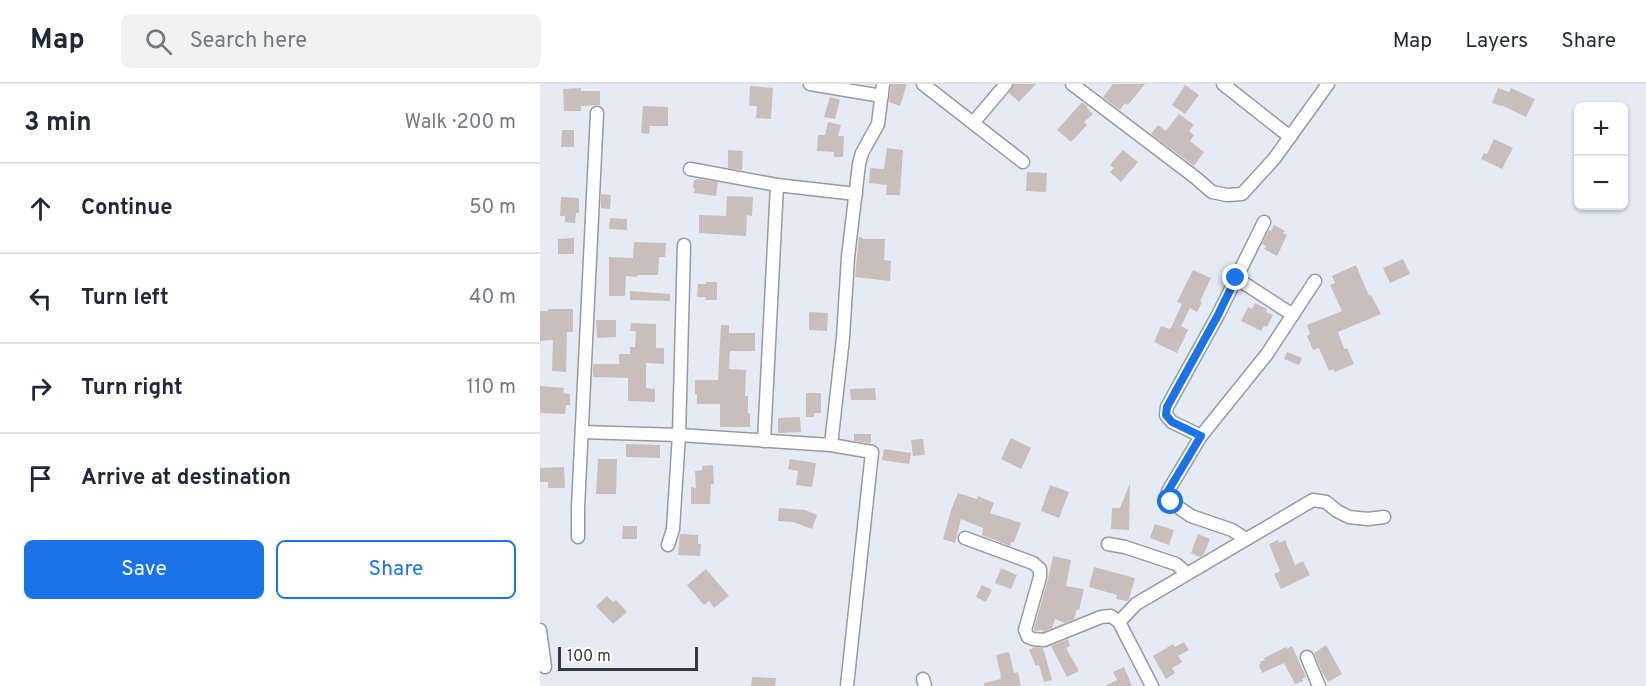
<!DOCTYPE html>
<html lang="en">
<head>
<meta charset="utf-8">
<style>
  :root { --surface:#fff; --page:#f2f2f3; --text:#1f2937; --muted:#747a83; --line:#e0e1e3; --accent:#1a73e8 }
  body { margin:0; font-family:Overpass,sans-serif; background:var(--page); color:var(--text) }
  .controls { position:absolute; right:18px; top:18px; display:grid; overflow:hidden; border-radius:9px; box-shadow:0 2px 4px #0004 }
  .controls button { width:54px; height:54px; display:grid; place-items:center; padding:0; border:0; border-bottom:2px solid var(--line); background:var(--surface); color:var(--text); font:30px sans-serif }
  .scale { position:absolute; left:18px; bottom:15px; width:140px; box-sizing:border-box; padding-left:6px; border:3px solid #36393c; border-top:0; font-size:16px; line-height:21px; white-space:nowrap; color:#36393c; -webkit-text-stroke:4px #fff; paint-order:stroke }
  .stop { position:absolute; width:18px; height:18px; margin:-14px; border:4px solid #1a73e8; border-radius:50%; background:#fff }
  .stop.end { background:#1a73e8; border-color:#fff; box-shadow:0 2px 6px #0008 }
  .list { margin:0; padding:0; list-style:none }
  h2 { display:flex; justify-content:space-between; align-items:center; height:78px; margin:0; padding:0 24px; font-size:26px }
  h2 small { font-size:20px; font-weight:400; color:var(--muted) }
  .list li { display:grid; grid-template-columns:39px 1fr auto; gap:18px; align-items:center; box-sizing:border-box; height:90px; padding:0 24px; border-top:2px solid var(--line) }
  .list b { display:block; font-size:22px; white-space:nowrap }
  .list em { font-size:20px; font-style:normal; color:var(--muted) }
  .actions { display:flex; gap:12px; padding:18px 24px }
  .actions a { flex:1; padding:14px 0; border:2px solid var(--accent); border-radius:9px; text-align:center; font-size:21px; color:var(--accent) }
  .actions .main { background:var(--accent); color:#fff }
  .icon { flex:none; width:33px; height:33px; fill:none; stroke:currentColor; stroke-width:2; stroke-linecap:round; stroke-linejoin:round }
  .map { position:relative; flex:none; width:1106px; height:602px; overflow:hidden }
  header { display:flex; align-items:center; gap:36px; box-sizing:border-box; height:84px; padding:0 30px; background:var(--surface); border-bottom:2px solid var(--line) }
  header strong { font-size:28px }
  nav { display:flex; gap:33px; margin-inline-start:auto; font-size:21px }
  .search { width:420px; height:54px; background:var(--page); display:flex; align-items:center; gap:15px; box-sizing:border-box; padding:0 21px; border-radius:9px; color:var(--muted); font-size:22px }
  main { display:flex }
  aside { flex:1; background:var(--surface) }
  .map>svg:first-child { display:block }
</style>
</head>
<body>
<header>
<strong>Map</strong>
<div class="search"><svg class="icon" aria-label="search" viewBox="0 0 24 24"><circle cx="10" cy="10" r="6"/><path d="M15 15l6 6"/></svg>Search here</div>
<nav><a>Map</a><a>Layers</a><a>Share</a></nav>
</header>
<main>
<aside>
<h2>3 min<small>Walk · 200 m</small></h2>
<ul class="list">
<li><svg class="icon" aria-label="ahead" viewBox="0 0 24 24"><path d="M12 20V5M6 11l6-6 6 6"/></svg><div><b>Continue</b></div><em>50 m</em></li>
<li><svg class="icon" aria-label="left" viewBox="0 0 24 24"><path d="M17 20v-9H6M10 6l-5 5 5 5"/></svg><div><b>Turn left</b></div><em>40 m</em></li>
<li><svg class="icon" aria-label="right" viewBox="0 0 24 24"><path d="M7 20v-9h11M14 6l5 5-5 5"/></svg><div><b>Turn right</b></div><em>110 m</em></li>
<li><svg class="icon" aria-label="arrive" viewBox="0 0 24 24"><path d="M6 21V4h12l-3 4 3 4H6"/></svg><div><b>Arrive at destination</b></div></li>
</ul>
<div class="actions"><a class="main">Save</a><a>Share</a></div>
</aside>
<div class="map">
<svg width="1106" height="602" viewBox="0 0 1106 602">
  <rect width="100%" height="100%" fill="#e4ebf4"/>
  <g fill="#c9beb9">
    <polygon points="351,0 367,0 360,22 349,18"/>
    <polygon points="474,0 496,0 479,18 469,9"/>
    <polygon points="573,0 605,0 588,21 585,19 580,26 563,13"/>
    <polygon points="645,1 659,11 645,30 632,21"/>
    <polygon points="210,2 233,4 231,35 216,34 217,22 209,22"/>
    <polygon points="41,4 41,7 60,7 60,21 41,22 41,27 24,27 23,5"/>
    <polygon points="958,4 969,8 971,4 995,15 986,33 961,21 961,22 952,19"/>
    <polygon points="290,13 300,16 295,35 284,33"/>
    <polygon points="542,18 548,23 547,24 553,30 544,38 547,41 531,58 517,46"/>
    <polygon points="103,22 128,23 128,42 110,42 109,50 101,49"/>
    <polygon points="639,30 654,41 649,47 654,51 650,57 664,68 654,82 611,50 618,41 626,47"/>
    <polygon points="288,38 301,41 298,52 304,52 303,73 294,73 294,68 277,67 278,51 285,51"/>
    <polygon points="22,46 34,46 34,63 21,63"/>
    <polygon points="954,55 973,64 962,85 941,75 944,69 947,70"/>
    <polygon points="347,64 363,66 360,111 346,111 347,101 329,99 330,84 344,85"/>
    <polygon points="188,66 203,67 202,86 188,84"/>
    <polygon points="583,66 598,78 581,98 570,88 574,84 570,81"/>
    <polygon points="487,88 507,89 506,108 486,107"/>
    <polygon points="157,95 178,98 176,112 154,109 155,105 153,104 154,96 156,96"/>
    <polygon points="61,110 71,111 70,125 61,124"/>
    <polygon points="187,112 213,113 212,132 207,131 206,152 159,149 159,131 186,132"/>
    <polygon points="21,113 39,114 39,129 36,129 35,139 25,138 25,132 20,132"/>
    <polygon points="70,134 87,135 87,146 69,145"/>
    <polygon points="734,141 745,147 743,149 747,151 737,172 724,165 726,162 722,160 729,146 731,147"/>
    <polygon points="319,153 322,153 322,155 345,155 344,176 351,177 350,197 315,193"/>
    <polygon points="34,154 34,170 18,170 18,155"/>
    <polygon points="94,158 126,159 125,173 119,173 118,191 97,191 97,193 86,192 85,212 69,212 69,173 93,174"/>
    <polygon points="863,175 870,190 850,199 843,184"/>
    <polygon points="816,181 829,212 831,211 841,230 798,248 804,265 807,264 814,280 795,288 793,285 789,287 779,264 773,266 767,252 770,250 767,241 802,227 790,201 795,199 792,192"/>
    <polygon points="653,186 671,194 660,217 662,218 657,228 650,224 641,242 648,246 637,269 614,258 621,242 629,245 630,244 631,244 642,220 637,218"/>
    <polygon points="166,198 177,198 177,216 165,216 166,213 157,213 158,200 166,200"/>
    <polygon points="90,207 130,210 130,217 90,216"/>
    <polygon points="715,219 727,225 726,228 733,231 727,243 724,242 721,247 701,237 708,223 712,225"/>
    <polygon points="8,225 33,225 33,248 27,248 26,288 12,287 13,256 0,257 0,227 8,227"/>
    <polygon points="269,228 288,229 287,247 269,246"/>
    <polygon points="56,236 76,236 76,253 57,254"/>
    <polygon points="91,239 116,240 116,264 124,264 124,280 106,279 106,304 115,305 115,318 88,317 88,294 53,293 53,280 79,280 79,270 90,270 90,263 95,263 96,247 90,247"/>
    <polygon points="181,241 189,241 189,249 215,249 215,267 190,267 189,285 206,286 205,312 208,312 208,329 210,329 210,343 180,343 180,320 157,320 157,310 155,310 155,296 178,296"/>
    <polygon points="747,268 762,274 759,281 744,275"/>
    <polygon points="0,302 24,304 23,309 30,310 30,321 26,321 25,330 0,329"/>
    <polygon points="335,304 336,316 311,316 310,305"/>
    <polygon points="266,309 281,309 281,329 274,329 274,333 266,333"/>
    <polygon points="260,333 261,348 238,349 238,334"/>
    <polygon points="314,350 331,350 331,359 314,357"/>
    <polygon points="471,354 491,364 481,385 461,375"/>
    <polygon points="383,355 385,371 373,372 371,356"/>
    <polygon points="86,360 120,361 120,374 86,373"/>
    <polygon points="344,365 371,369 369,380 342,376"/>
    <polygon points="58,375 77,375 76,410 56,410"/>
    <polygon points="250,375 276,379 272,403 256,401 258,387 248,385"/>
    <polygon points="173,381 174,400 171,400 170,420 151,420 151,403 156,404 155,387 162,386 162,382"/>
    <polygon points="24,383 25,404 8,404 8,398 0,398 0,384"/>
    <polygon points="590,399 589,446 571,445 572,424 580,424"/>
    <polygon points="510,401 529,408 519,434 501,427"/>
    <polygon points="418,409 437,415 438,412 454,419 450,429 481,439 474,458 471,458 470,462 442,451 443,444 421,435 415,459 403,455 411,426"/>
    <polygon points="239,424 265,426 277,431 272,445 253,438 238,437"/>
    <polygon points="615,440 634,446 629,461 610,454"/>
    <polygon points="83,442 97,442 97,455 82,455"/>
    <polygon points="140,450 158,451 158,460 161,460 160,472 138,471"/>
    <polygon points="658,450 670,455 664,470 660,473 651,469"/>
    <polygon points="738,456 739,459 745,456 755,481 763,477 770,491 741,505 734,490 740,487 729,460"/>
    <polygon points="513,472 531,476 526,502 544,505 539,526 537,525 534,535 525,539 515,535 512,544 503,548 502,546 495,547 494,545 508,495"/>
    <polygon points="554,483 595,494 589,515 587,517 576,515 577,511 549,503"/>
    <polygon points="461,484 477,491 471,505 455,499"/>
    <polygon points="166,485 189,512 174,524 169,517 164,521 147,501"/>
    <polygon points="442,501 452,506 446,518 436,513"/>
    <polygon points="67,512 73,518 76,516 87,528 73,540 56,522"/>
    <polygon points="528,555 530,562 526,564 539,587 527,593 511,562"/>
    <polygon points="644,558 649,566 638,572 642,578 632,584 635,589 626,595 613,572 633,560 635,563"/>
    <polygon points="786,561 802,590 788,598 782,588 774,569"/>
    <polygon points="752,562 766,593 762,595 763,597 755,600 744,579 722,589 719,581 721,580 720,578 725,576 724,574 746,563 747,565"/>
    <polygon points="495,563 503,564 512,596 504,598 499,581 496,582 489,566"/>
    <polygon points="469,568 474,589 478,588 481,602 444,602 444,599 461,595 460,592 461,592 456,571"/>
    <polygon points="584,583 592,602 565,602 577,596 573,588"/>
    <polygon points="212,593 236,594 235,602 211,602"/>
  </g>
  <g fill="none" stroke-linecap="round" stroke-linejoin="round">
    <defs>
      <g id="minor">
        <polyline points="270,0 342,12"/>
        <polyline points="383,0 483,78"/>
        <polyline points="532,0 656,94 672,108 687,111 702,110 734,75 788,0"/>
        <polyline points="683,0 750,53"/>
        <polyline points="433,39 466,0"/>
        <polyline points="150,85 237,101 316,110"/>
        <polyline points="696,194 753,231"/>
        <polyline points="42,348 139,351 291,361 303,254 308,173 319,80 322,69 338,40 343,0"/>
        <polyline points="661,352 632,338 626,331 627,323 678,231 724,138"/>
        <polyline points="224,357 237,101"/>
        <polyline points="291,361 332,368 307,602"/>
        <polyline points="38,453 38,424 57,29"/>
        <polyline points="425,454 493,479 500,485 500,493 485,546 488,553 493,555 504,556 561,533 571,532 579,538 612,602"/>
        <polyline points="706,455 692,446 651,432 631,418 628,407 661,352 727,270 775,197"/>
        <polyline points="568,460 585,463 636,480 642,485 644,491"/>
        <polyline points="128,461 133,445 139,351 144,161"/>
        <polyline points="579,538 596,520 773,416 786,418 797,427 809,433 828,435 844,433"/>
        <polyline points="0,546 5,583"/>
        <polyline points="767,573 779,602"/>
        <polyline points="383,595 385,602"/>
      </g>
    </defs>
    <use href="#minor" stroke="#959ba3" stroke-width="15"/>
    <use href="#minor" stroke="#fff" stroke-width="12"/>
  </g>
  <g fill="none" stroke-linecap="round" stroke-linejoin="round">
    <polyline stroke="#1a73e8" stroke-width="8" points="631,418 628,407 661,352 632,338 626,331 627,323 678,231 696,194"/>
  </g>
</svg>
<div class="controls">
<button>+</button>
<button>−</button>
</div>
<div class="scale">100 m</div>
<div class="stop" style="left:631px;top:418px"></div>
<div class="stop end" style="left:696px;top:194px"></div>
</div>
</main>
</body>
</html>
